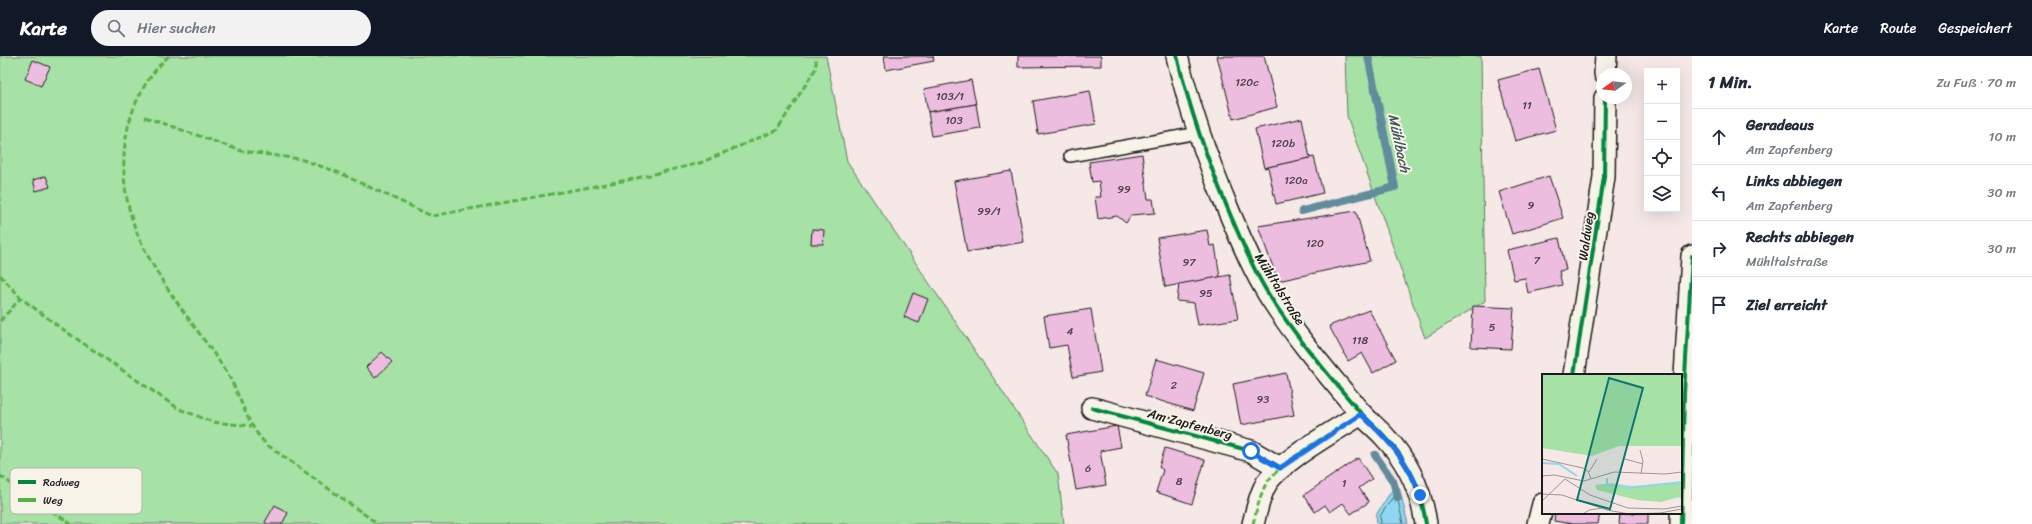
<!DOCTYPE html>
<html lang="de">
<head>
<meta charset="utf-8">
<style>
  :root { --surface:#fff; --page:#f2f2f3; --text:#1f2937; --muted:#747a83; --line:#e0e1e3; --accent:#111827 }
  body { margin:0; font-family:Sriracha,sans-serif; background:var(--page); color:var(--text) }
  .controls { position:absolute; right:12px; top:12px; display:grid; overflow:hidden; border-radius:0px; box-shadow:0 4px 16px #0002 }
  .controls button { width:36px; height:36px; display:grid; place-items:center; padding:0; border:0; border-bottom:1px solid var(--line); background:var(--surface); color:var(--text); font:20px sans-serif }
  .compass { position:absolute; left:1596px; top:12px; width:36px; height:36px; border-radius:50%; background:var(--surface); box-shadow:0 4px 16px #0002; rotate:255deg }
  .stop { position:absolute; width:12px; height:12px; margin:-9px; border:3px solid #1a73e8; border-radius:50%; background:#fff }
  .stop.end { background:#1a73e8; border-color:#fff; box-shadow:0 1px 4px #0008 }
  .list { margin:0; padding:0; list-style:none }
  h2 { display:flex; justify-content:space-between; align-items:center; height:52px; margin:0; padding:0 16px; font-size:17px }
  h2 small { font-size:13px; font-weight:400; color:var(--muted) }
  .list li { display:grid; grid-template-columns:26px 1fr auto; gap:12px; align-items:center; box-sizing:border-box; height:56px; padding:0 16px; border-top:1px solid var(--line) }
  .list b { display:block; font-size:15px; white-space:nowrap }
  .list p { margin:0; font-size:13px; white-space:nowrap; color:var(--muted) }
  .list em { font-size:13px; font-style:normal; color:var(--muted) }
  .icon { flex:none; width:22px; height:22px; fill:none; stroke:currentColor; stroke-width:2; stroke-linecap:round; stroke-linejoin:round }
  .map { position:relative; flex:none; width:1692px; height:468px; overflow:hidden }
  header { display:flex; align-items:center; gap:24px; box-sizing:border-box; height:56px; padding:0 20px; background:var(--accent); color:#fff }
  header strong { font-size:19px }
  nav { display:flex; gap:22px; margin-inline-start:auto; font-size:14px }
  .search { width:280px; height:36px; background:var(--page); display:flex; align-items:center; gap:10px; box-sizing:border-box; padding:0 14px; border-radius:22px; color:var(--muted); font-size:15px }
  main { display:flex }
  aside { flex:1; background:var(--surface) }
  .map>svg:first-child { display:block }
</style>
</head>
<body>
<header>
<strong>Karte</strong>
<div class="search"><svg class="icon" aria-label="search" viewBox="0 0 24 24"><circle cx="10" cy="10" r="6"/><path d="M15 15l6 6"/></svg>Hier suchen</div>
<nav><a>Karte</a><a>Route</a><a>Gespeichert</a></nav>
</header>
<main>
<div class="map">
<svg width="1692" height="468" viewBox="0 0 1692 468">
  <rect width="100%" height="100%" fill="#f5e8e6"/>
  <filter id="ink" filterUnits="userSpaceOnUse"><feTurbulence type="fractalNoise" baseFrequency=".025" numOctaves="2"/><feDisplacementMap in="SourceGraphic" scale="8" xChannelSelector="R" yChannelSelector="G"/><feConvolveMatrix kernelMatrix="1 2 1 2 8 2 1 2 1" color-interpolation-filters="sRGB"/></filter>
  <g filter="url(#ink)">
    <g fill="#a6e1a6" stroke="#617e61">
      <polygon points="0,0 826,0 847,105 1058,418 1064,468 0,468"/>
      <polygon points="1345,0 1481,0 1485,245 1425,282 1347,60"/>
    </g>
    <polygon fill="#8fd6f0" stroke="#618c9b" points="1399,431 1408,468 1377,468 1376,459 1392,434"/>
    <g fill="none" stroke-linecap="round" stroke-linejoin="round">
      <polyline stroke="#4a6671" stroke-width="1" points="1381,468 1380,460 1395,438 1397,439 1403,468"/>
      <g stroke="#618c9b" stroke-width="8">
        <polyline points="1302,155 1395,131 1368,0"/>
        <polyline points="1375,399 1393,425 1398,442"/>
      </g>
    </g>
    <g fill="#edbddf" stroke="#1c1c1c">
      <polygon points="884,0 933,0 934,5 886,14"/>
      <polygon points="1018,0 1101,0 1101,10 1018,11"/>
      <polygon points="1217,0 1264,0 1277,51 1233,63"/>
      <polygon points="33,4 50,11 41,30 25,23"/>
      <polygon points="1539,13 1556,74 1515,85 1498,24"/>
      <polygon points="971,24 976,48 928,56 924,33"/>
      <polygon points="1090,35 1096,68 1038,78 1033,45"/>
      <polygon points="976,48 980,72 932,80 928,56"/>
      <polygon points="1302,62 1310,102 1264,112 1255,73"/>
      <polygon points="1142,98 1148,143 1153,143 1155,157 1131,159 1126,167 1117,160 1098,163 1095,141 1101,141 1099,125 1092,126 1089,106"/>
      <polygon points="1314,101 1323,137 1276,148 1268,111"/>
      <polygon points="1011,115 1024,186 967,196 954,125"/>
      <polygon points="46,120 50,131 36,135 33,124"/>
      <polygon points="1549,120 1563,162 1512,178 1499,136"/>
      <polygon points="1356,155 1370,205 1278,225 1258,170"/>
      <polygon points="812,173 824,174 823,188 811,188"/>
      <polygon points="1207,174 1210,190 1215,189 1220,221 1165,231 1157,182"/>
      <polygon points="1559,182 1566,214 1559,215 1562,229 1528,237 1525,222 1514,224 1507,194"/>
      <polygon points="1230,219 1238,263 1198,269 1194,247 1177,245 1179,228"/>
      <polygon points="913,237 928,243 919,267 904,261"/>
      <polygon points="1473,250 1514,252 1511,293 1471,291"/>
      <polygon points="1091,253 1101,316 1073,321 1067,289 1049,292 1044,260"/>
      <polygon points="1369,254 1396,304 1373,317 1362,297 1348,305 1329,270"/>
      <polygon points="382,296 392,306 375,322 366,311"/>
      <polygon points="1156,303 1204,317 1193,355 1145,340"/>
      <polygon points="1286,317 1294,359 1241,369 1233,328"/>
      <polygon points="1117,370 1121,391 1100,395 1106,429 1076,434 1066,379"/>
      <polygon points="1165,392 1205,404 1192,448 1156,436 1163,414 1159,411"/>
      <polygon points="1358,402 1372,423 1359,432 1369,446 1351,458 1343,447 1330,456 1325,449 1315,456 1304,439"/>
      <polygon points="275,449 288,457 282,468 267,468 265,466"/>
      <polygon points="1555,457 1600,457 1598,468 1573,468 1554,465"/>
      <polygon points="1620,457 1648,457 1648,468 1619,468"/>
    </g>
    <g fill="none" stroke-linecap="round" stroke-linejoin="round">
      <defs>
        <polyline id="lane" points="1070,100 1198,77"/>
        <g id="street">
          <path d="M1177,0c13,55 31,106 53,158 12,28 23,55 39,81 26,41 58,78 89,115 8,10 18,17 26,26 24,25 37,53 42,88"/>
          <polyline points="1605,18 1606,0"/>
          <polyline points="1574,319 1604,121 1605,42"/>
          <polyline points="1092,352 1251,395 1280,412"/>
          <path d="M1253,468c3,-12 6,-25 11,-36 10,-24 73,-58 97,-74"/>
          <polyline points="1538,468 1543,448"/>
          <polyline points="1681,468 1684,337 1692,200"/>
        </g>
      </defs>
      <use href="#lane" stroke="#1c1c1c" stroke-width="14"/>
      <use href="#street" stroke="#1c1c1c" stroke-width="24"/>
      <use href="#lane" stroke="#f7f3e8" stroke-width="11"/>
      <use href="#street" stroke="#f7f3e8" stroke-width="21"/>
      <g stroke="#55b145" stroke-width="3" stroke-dasharray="6 3" stroke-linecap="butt">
        <path d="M169,0c-52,47 -57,129 -26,190 21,44 55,83 82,124 16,24 20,53 41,74l112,80"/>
        <polyline points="145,61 242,95 300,103 337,116 432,160 633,123 700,107 777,74 816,12 816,0"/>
        <polyline points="0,219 21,242 58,270 179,353 213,366 251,370"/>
        <polyline points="0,265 21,242"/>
        <polyline points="0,420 71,468"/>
        <path d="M1253,468c3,-12 6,-25 11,-36 10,-24 73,-58 97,-74"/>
      </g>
      <defs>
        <g id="cycleway">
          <path d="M1177,0c13,55 31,106 53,158 12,28 23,55 39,81 26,41 58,78 89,115 8,10 18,17 26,26 24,25 37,53 42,88"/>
          <polyline points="1574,319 1604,121 1605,42"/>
          <polyline points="1092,352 1251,395 1280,412"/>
          <polyline points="1681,468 1684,337 1692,200"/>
        </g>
      </defs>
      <use href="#cycleway" stroke="#f7f3e8" stroke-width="6"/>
      <use href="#cycleway" stroke="#00873e" stroke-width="4"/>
    </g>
  </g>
  <g fill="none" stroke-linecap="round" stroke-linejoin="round" filter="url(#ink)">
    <path stroke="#1a73e8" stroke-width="5" d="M1251,395l29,17 81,-54c25,24 48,47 59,81"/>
  </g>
  <g text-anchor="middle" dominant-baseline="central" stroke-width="4" stroke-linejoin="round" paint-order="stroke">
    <g font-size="11" fill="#50444d">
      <text x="1247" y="26">120c</text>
      <text x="950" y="40">103/1</text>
      <text x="1527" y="49">11</text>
      <text x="954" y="64">103</text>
      <text x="1283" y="87">120b</text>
      <text x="1296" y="124">120a</text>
      <text x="1124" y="133">99</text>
      <text x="1531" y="149">9</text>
      <text x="989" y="155">99/1</text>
      <text x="1315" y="187">120</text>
      <text x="1537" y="204">7</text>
      <text x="1189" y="206">97</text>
      <text x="1206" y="237">95</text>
      <text x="1492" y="271">5</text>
      <text x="1070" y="275">4</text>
      <text x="1360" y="284">118</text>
      <text x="1174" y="329">2</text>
      <text x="1263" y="343">93</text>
      <text x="1088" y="412">6</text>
      <text x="1179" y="425">8</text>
      <text x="1344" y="427">1</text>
    </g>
    <g font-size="13" fill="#1c1c1c" stroke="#f7f3e8">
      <text transform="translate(1586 180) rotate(-82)">Waldweg</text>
      <text transform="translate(1280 233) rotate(58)">Mühltalstraße</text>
      <text transform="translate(1190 368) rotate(15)">Am Zapfenberg</text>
    </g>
    <g font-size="14" font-style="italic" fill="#3e545c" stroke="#f7f3e8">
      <text transform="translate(1399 87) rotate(78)">Mühlbach</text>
    </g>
  </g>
  <g transform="translate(1542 318)">
    <rect width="140" height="140" fill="#f5e8e6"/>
    <path d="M0,0h140v72h-63l-27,10 -50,-8zM140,108v18l-3,-3 -18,5 -24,-2 -40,-10 -2,-5 18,-2 18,3z" fill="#a6e1a6"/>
    <path fill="none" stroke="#8fd6f0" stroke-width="2" d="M0,89l17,1 18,12M65,104v7l21,3 54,-6"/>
    <path fill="none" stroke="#9e9695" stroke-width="1" d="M98,76l3,11 -2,13M0,85l41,9 5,3 3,8M83,85l18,5M47,98l8,-13M0,102l12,-1 30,6 30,-9 51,2 17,-2M23,105l25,16 38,13 36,1 18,-3M0,120l20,1 45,15 22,4 31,-1 22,-4M0,127l23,-22M41,140l6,-4 14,-2"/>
    <path fill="#0f766e" fill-opacity="0.15" stroke="#0f766e" stroke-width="2" d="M67,4l34,10 -33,121 -33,-9z"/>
    <rect width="140" height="140" fill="none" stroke="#1c1c1c" stroke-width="2"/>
  </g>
  <rect x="10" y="412" width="132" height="46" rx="6" fill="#f7f3e8" stroke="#b5b2ab" stroke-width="1"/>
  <rect x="18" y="424" width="18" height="4" fill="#00873e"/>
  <rect x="18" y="442" width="18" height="4" fill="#55b145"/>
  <g font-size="11" fill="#1c1c1c">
    <text x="43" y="430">Radweg</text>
    <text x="43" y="448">Weg</text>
  </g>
</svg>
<div class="controls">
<button>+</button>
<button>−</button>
<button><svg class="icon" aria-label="locate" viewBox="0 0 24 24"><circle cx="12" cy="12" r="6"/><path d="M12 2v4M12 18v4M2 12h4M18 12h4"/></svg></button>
<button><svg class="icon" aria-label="layers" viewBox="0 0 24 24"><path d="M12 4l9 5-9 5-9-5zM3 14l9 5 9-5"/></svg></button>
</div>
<svg class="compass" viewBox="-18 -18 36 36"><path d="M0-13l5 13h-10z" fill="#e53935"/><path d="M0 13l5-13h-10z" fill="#747a83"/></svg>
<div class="stop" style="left:1251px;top:395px"></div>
<div class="stop end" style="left:1420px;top:439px"></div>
</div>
<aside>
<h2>1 Min.<small>Zu Fuß · 70 m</small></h2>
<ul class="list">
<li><svg class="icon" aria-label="ahead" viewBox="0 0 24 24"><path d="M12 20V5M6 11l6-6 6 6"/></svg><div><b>Geradeaus</b><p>Am Zapfenberg</p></div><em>10 m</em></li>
<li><svg class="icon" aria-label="left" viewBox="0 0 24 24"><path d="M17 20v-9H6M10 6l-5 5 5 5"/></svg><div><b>Links abbiegen</b><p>Am Zapfenberg</p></div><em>30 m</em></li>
<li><svg class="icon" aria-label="right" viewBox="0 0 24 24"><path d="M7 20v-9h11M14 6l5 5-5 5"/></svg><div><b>Rechts abbiegen</b><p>Mühltalstraße</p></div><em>30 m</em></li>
<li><svg class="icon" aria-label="arrive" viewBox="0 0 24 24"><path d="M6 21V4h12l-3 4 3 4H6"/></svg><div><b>Ziel erreicht</b></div></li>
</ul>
</aside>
</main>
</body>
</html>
